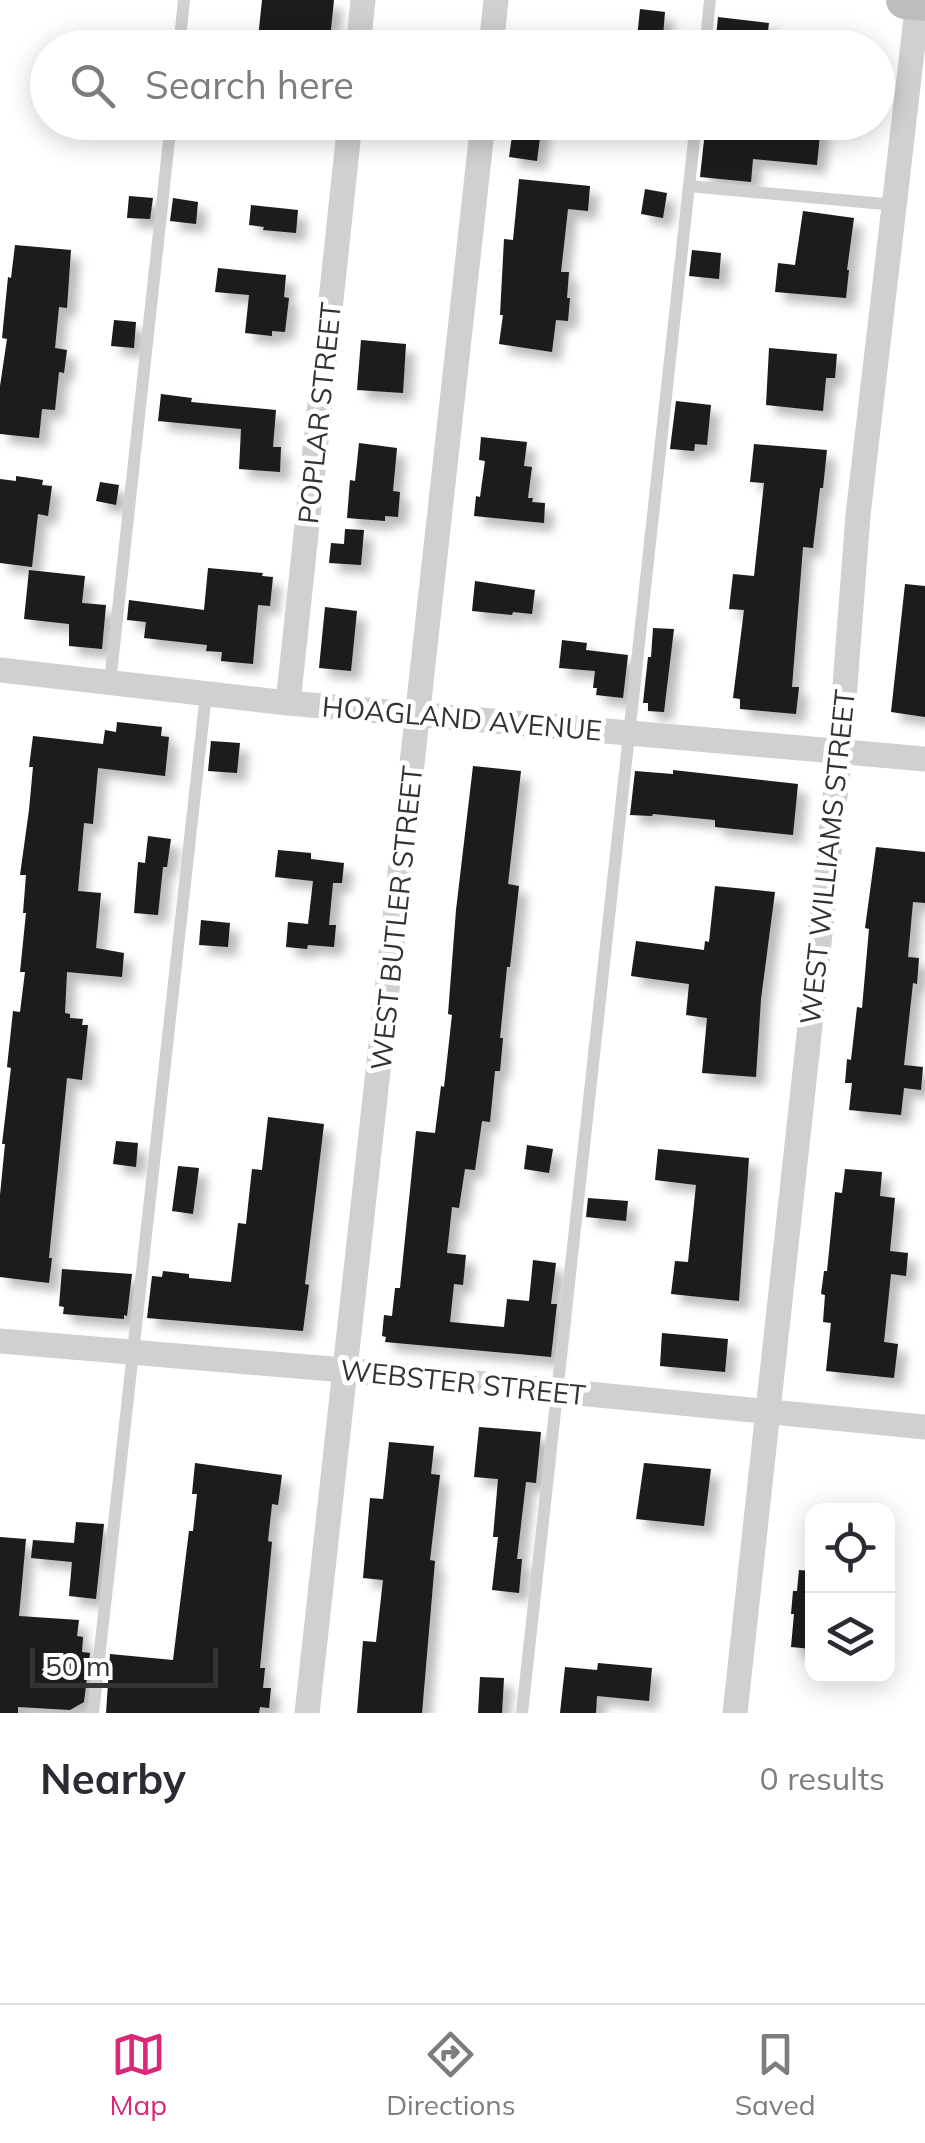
<!DOCTYPE html>
<html lang="en">
<head>
<meta charset="utf-8">
<style>
  :root { --surface:#fff; --page:#f2f2f3; --text:#2b2b33; --muted:#7c7c81; --line:#e1e1e2; --accent:#db2777 }
  body { margin:0; font-family:Mulish,sans-serif; background:var(--page); color:var(--text) }
  .controls { position:absolute; right:30px; bottom:30px; display:grid; overflow:hidden; border-radius:20px; box-shadow:0 5px 25px #0003 }
  .controls button { width:90px; height:90px; display:grid; place-items:center; padding:0; border:0; border-bottom:2px solid var(--line); background:var(--surface); color:var(--text); font:50px sans-serif }
  .scale { position:absolute; left:30px; bottom:25px; width:188px; box-sizing:border-box; padding-left:10px; border:5px solid #333; border-top:0; font-size:28px; line-height:35px; white-space:nowrap; color:#333; -webkit-text-stroke:8px #fff; paint-order:stroke }
  .list { margin:0; padding:0; list-style:none }
  h2 { display:flex; justify-content:space-between; align-items:center; height:130px; margin:0; padding:0 40px; font-size:42px }
  h2 small { font-size:32px; font-weight:400; color:var(--muted) }
  .icon { flex:none; width:55px; height:55px; fill:none; stroke:currentColor; stroke-width:2; stroke-linecap:round; stroke-linejoin:round }
  .map { position:relative; flex:none; width:925px; height:1713px; overflow:hidden }
  .search { position:absolute; background:var(--surface); box-shadow:0 5px 25px #0003; left:30px; right:30px; top:30px; height:110px; display:flex; align-items:center; gap:25px; box-sizing:border-box; padding:0 35px; border-radius:55px; color:var(--muted); font-size:38px }
  .sheet { height:290px; background:var(--surface) }
  nav { display:flex; justify-content:space-around; align-items:center; box-sizing:border-box; height:140px; border-top:2px solid var(--line); background:var(--surface); font-size:28px; color:var(--muted) }
  nav a { display:grid; justify-items:center; gap:5px }
  nav .on { color:var(--accent) }
  .map>svg:first-child { display:block }
</style>
</head>
<body>
<div class="map">
<svg width="925" height="1713" viewBox="0 0 925 1713">
  <defs>
    <filter id="shadow"><feDropShadow dx="9" dy="9" stdDeviation="5" flood-color="#0004"/></filter>
  </defs>
  <rect width="100%" height="100%" fill="#fff"/>
  <g fill="#1a1a1a" filter="url(#shadow)">
    <polygon points="262,0 334,0 329,48 257,48"/>
    <polygon points="640,9 665,12 662,48 636,48"/>
    <polygon points="718,17 769,23 766,48 715,48"/>
    <polygon points="514,122 542,122 537,161 509,157"/>
    <polygon points="706,122 821,124 817,165 753,159 751,182 700,177"/>
    <polygon points="519,179 590,186 588,211 568,209 561,272 569,272 567,298 570,298 568,321 556,320 552,352 499,344 503,315 500,315 504,239 513,240"/>
    <polygon points="645,189 667,193 663,218 641,214"/>
    <polygon points="129,196 153,198 150,219 127,218"/>
    <polygon points="173,198 198,202 196,224 170,221"/>
    <polygon points="251,205 298,210 296,233 263,230 264,227 249,225"/>
    <polygon points="803,211 854,218 847,270 849,270 846,298 775,292 778,263 795,265"/>
    <polygon points="15,245 71,250 67,308 59,307 55,348 67,350 64,373 59,372 55,410 42,409 39,438 0,434 0,386 7,339 2,338 8,277 11,278"/>
    <polygon points="692,250 721,253 719,279 689,276"/>
    <polygon points="218,268 286,275 284,297 289,298 285,332 272,331 272,336 245,333 249,295 215,292"/>
    <polygon points="114,320 136,322 134,348 111,346"/>
    <polygon points="361,340 406,344 403,393 357,390"/>
    <polygon points="769,348 837,354 835,378 826,378 823,411 766,405"/>
    <polygon points="161,394 192,398 191,402 276,410 273,447 281,447 280,472 239,469 241,429 158,421"/>
    <polygon points="676,401 711,405 707,445 695,444 694,451 670,449"/>
    <polygon points="481,437 527,442 524,466 532,467 528,498 533,498 532,502 545,503 544,523 474,516 476,496 480,497 485,461 479,460"/>
    <polygon points="359,443 397,448 393,491 400,492 398,517 385,516 385,521 347,518 350,480 355,481"/>
    <polygon points="754,444 827,450 823,488 820,488 813,548 803,547 792,687 799,687 796,714 740,709 740,699 733,698 744,610 729,609 733,574 754,576 764,483 750,482"/>
    <polygon points="16,476 43,480 42,485 52,486 48,516 38,514 32,567 0,563 0,479 16,481"/>
    <polygon points="100,482 119,485 116,505 96,501"/>
    <polygon points="345,529 364,530 361,565 329,563 331,543 344,544"/>
    <polygon points="208,568 263,573 262,576 273,577 270,606 258,605 253,664 221,661 222,652 206,651 207,645 144,638 146,622 127,620 129,600 204,610"/>
    <polygon points="29,570 85,576 82,603 106,605 102,649 69,646 69,624 24,619"/>
    <polygon points="475,581 535,590 532,614 513,612 512,615 472,611"/>
    <polygon points="905,584 925,586 925,717 891,712"/>
    <polygon points="325,607 357,611 351,671 319,668"/>
    <polygon points="653,628 674,629 664,712 648,711 648,703 643,703 648,657 651,657"/>
    <polygon points="562,640 587,643 586,650 628,655 623,698 596,695 597,688 593,688 595,671 559,668"/>
    <polygon points="117,722 162,727 161,736 169,737 165,776 98,768 93,824 84,823 78,891 101,893 96,948 124,953 122,977 67,972 65,1013 70,1014 70,1018 83,1019 82,1025 88,1025 82,1080 67,1078 49,1258 52,1258 49,1283 0,1277 0,1195 5,1144 2,1144 11,1068 7,1067 13,1011 20,1012 25,972 20,972 26,913 23,913 26,875 20,875 29,810 33,767 29,767 33,736 103,744 105,730 116,732"/>
    <polygon points="211,741 240,743 237,773 208,771"/>
    <polygon points="473,766 521,771 508,884 519,886 510,967 507,967 500,1038 503,1038 500,1071 495,1071 490,1122 482,1121 475,1170 465,1169 459,1208 452,1207 447,1253 466,1255 463,1285 454,1284 450,1322 504,1327 507,1299 529,1301 533,1260 556,1263 551,1304 557,1304 551,1357 385,1342 386,1337 382,1336 384,1315 392,1316 395,1288 400,1288 416,1131 435,1133 441,1086 444,1087 452,1015 448,1014 456,910"/>
    <polygon points="673,770 798,784 793,835 715,827 715,820 653,814 652,816 630,815 635,771 673,774"/>
    <polygon points="148,836 171,839 167,867 163,867 158,915 134,913 138,862 145,863"/>
    <polygon points="876,847 925,852 925,903 913,902 908,957 919,958 917,984 913,983 904,1065 923,1067 921,1090 904,1088 901,1115 849,1110 852,1083 845,1083 847,1059 851,1060 857,1007 862,1008 869,929 865,928"/>
    <polygon points="278,850 311,853 311,859 344,863 342,883 333,883 329,925 336,925 334,947 308,945 307,949 286,947 288,922 308,924 313,881 275,877"/>
    <polygon points="715,886 775,892 761,999 756,1077 702,1073 707,1018 686,1015 689,984 631,976 636,941 704,950 705,941 709,942"/>
    <polygon points="201,920 230,923 228,947 199,945"/>
    <polygon points="268,1117 324,1124 305,1284 309,1285 303,1331 147,1318 152,1276 162,1277 163,1271 189,1274 189,1278 231,1282 238,1223 246,1224 252,1169 262,1170"/>
    <polygon points="116,1141 138,1143 136,1167 113,1164"/>
    <polygon points="527,1145 553,1149 549,1173 524,1169"/>
    <polygon points="658,1149 749,1158 739,1301 671,1294 675,1261 688,1262 696,1185 655,1180"/>
    <polygon points="178,1166 199,1168 193,1214 172,1211"/>
    <polygon points="845,1169 882,1172 880,1196 895,1198 890,1251 908,1253 906,1276 891,1274 884,1342 898,1344 894,1378 826,1371 831,1323 823,1322 825,1295 821,1294 824,1271 827,1271 835,1192 842,1193"/>
    <polygon points="588,1198 628,1201 626,1221 586,1217"/>
    <polygon points="62,1269 132,1274 127,1316 124,1315 124,1319 63,1314 64,1307 59,1306"/>
    <polygon points="662,1333 728,1339 725,1372 660,1366"/>
    <polygon points="479,1427 541,1432 536,1483 526,1482 517,1559 522,1559 519,1593 492,1590 498,1537 493,1537 498,1479 474,1477"/>
    <polygon points="389,1442 434,1446 431,1474 440,1475 430,1560 435,1561 422,1713 357,1713 363,1641 376,1642 383,1580 363,1578 370,1498 383,1499"/>
    <polygon points="195,1463 282,1475 278,1505 272,1504 268,1541 272,1542 260,1668 265,1668 263,1688 271,1688 269,1708 260,1707 259,1713 106,1713 110,1654 173,1660 189,1531 193,1531 197,1494 192,1494"/>
    <polygon points="644,1463 711,1469 704,1526 636,1519"/>
    <polygon points="76,1522 104,1524 96,1599 69,1596 72,1562 31,1558 33,1540 74,1543"/>
    <polygon points="0,1537 26,1539 19,1616 79,1620 77,1636 83,1637 82,1652 90,1653 84,1702 70,1710 18,1707 18,1713 0,1713"/>
    <polygon points="799,1570 812,1571 812,1649 791,1647 794,1614 791,1614 793,1591 797,1591"/>
    <polygon points="598,1663 652,1668 649,1701 597,1696 596,1713 560,1713 565,1667 597,1670"/>
    <polygon points="480,1677 504,1678 502,1713 478,1713"/>
  </g>
  <g fill="none" stroke-linecap="round" stroke-linejoin="round">
    <g stroke="#d0d0d0" stroke-width="12">
      <polyline points="179,48 184,0"/>
      <polyline points="705,48 710,0"/>
      <polyline points="689,186 895,205"/>
      <polyline points="110,683 171,122"/>
      <polyline points="93,1713 206,694"/>
      <polyline points="522,1713 696,122"/>
    </g>
    <g stroke="#d0d0d0" stroke-width="25">
      <polyline points="358,48 363,0"/>
      <polyline points="491,48 496,0"/>
      <polyline points="0,670 288,703 925,759"/>
      <polyline points="288,703 350,122"/>
      <polyline points="0,1341 344,1370 925,1427"/>
      <polyline points="307,1713 483,122"/>
      <polyline points="735,1713 840,751 858,515 918,1"/>
    </g>
    <polyline stroke="#bdbdbd" stroke-width="38" points="905,0 925,2"/>
  </g>
  <g text-anchor="middle" dominant-baseline="central" stroke-width="10" stroke-linejoin="round" paint-order="stroke">
    <g font-size="28" fill="#333" stroke="#fff">
      <text transform="translate(319 413) rotate(-84)">POPLAR STREET</text>
      <text transform="translate(462 718) rotate(5)">HOAGLAND AVENUE</text>
      <text transform="translate(827 857) rotate(-84)">WEST WILLIAMS STREET</text>
      <text transform="translate(396 918) rotate(-84)">WEST BUTLER STREET</text>
      <text transform="translate(463 1382) rotate(6)">WEBSTER STREET</text>
    </g>
  </g>
</svg>
<div class="controls">
<button><svg class="icon" aria-label="locate" viewBox="0 0 24 24"><circle cx="12" cy="12" r="6"/><path d="M12 2v4M12 18v4M2 12h4M18 12h4"/></svg></button>
<button><svg class="icon" aria-label="layers" viewBox="0 0 24 24"><path d="M12 4l9 5-9 5-9-5zM3 14l9 5 9-5"/></svg></button>
</div>
<div class="scale">50 m</div>
<div class="search"><svg class="icon" aria-label="search" viewBox="0 0 24 24"><circle cx="10" cy="10" r="6"/><path d="M15 15l6 6"/></svg>Search here</div>
</div>
<section class="sheet">
<h2>Nearby<small>0 results</small></h2>
<ul class="list">
</ul>
</section>
<nav>
<a class="on"><svg class="icon" aria-label="map" viewBox="0 0 24 24"><path d="M3 6l6-2 6 2 6-2v14l-6 2-6-2-6 2zM9 4v14M15 6v14"/></svg>Map</a>
<a><svg class="icon" aria-label="directions" viewBox="0 0 24 24"><path d="M12 3l9 9-9 9-9-9zM9 14v-3h6M13 9l2 2-2 2"/></svg>Directions</a>
<a><svg class="icon" aria-label="saved" viewBox="0 0 24 24"><path d="M7 4h10v16l-5-4-5 4z"/></svg>Saved</a>
</nav>
</body>
</html>
